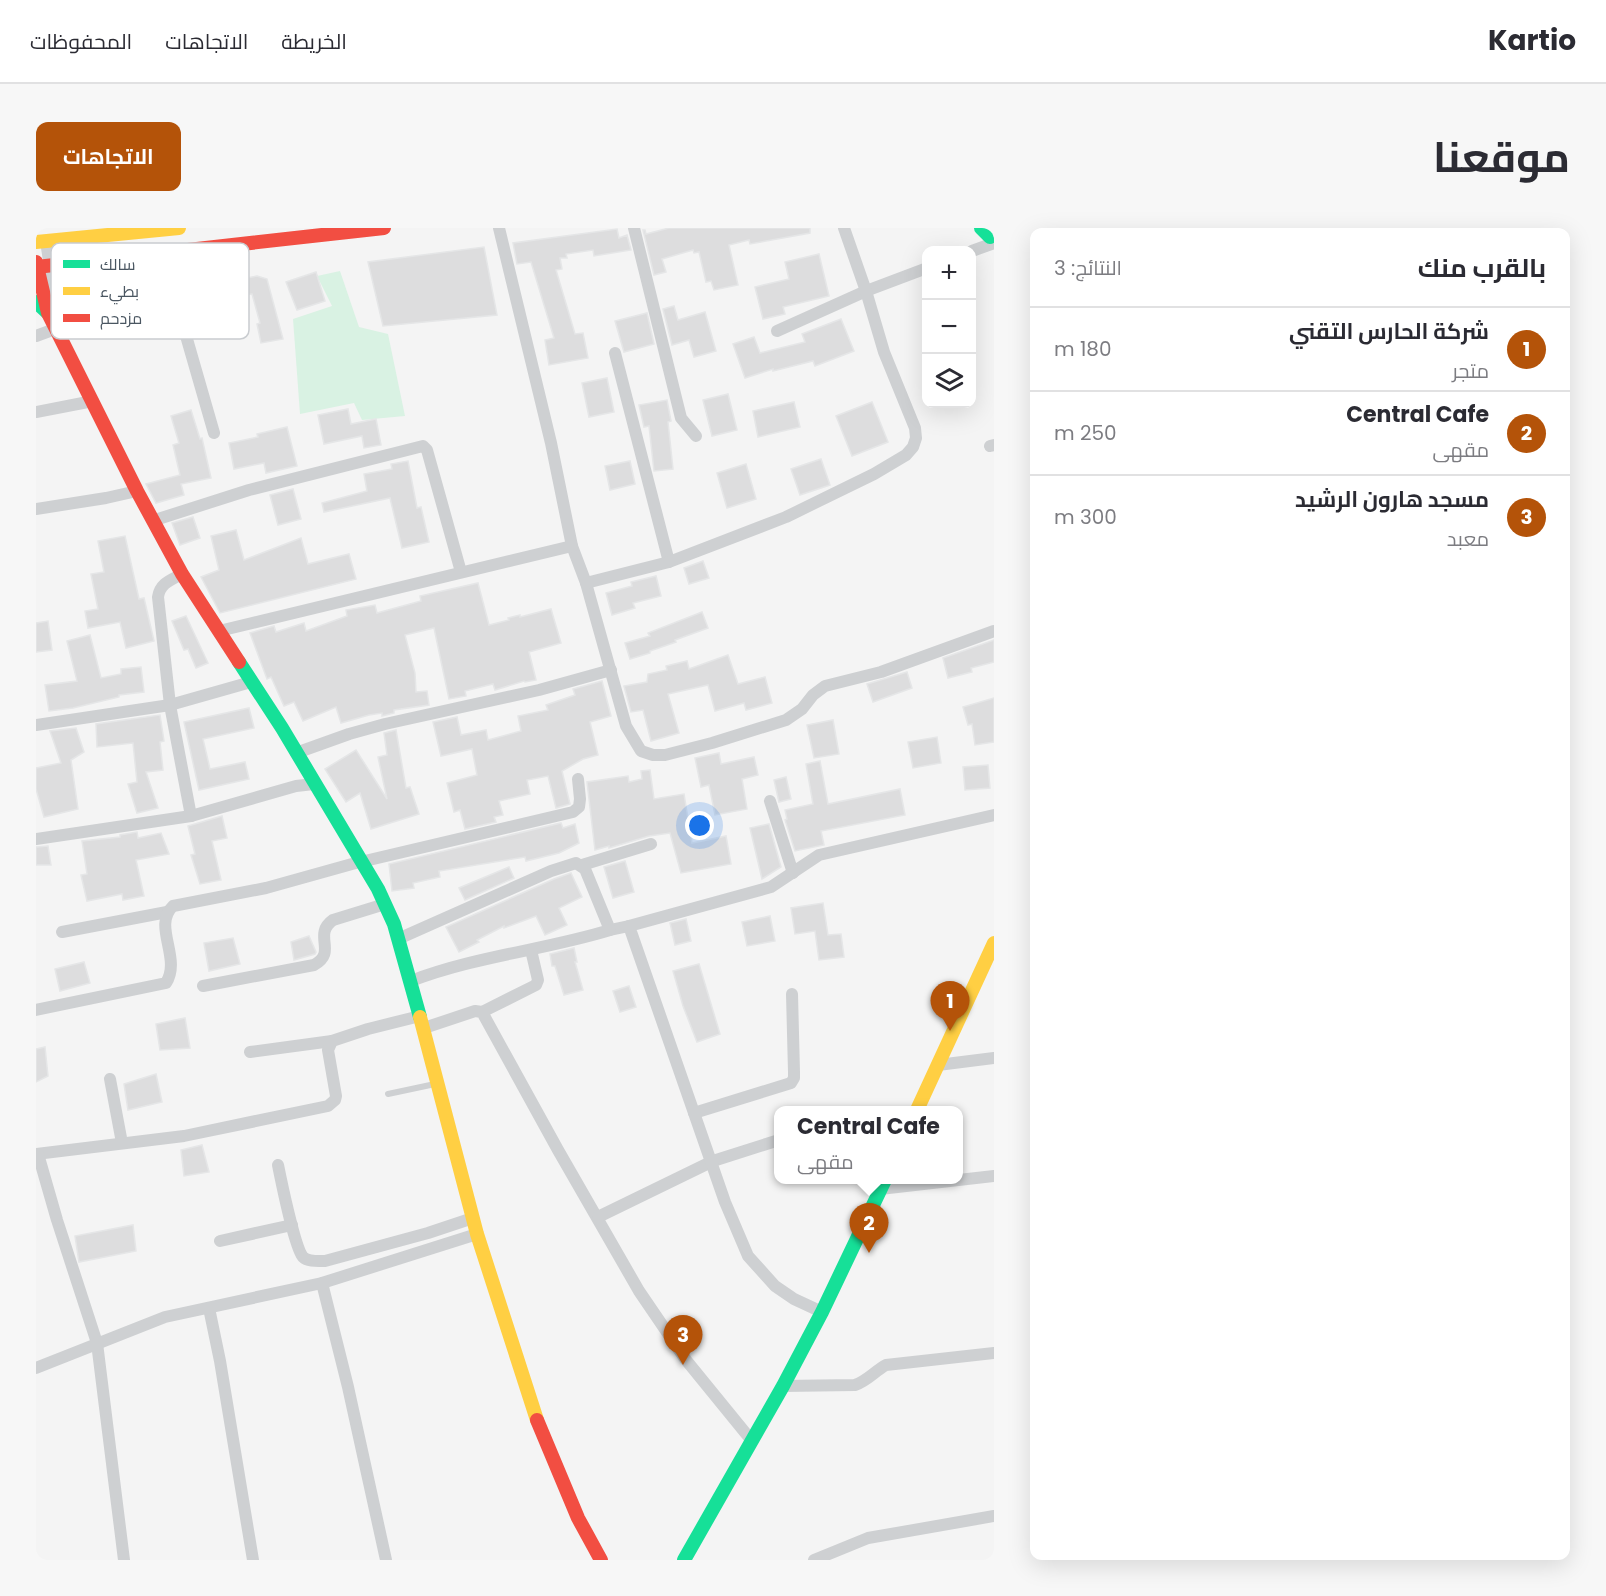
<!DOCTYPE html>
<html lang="ar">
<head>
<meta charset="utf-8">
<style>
  :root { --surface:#fff; --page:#f7f7f7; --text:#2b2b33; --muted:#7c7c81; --line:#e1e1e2; --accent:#b45309 }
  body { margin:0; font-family:Poppins,Cairo,sans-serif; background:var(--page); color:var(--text); direction:rtl }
  .controls { position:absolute; right:18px; top:18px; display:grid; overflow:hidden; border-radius:12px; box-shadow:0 6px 24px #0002 }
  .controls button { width:54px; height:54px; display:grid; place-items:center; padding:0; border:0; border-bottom:2px solid var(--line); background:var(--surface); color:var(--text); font:30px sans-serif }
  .you { position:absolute; left:664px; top:598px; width:21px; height:21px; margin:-15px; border:4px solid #fff; border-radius:50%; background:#1a73e8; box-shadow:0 0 0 9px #1a73e833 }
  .badge { display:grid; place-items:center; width:39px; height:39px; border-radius:50%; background:var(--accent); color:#fff; font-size:20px; font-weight:700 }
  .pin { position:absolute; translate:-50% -50px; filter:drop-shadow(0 2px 3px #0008) }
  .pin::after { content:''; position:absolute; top:32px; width:21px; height:18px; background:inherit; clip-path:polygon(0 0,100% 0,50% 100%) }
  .popup { position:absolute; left:738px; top:878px; width:189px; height:78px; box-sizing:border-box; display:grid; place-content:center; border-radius:12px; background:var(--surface); filter:drop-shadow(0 2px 4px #0005); font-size:20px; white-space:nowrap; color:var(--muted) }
  .popup b { font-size:22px; color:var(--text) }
  .popup::after { content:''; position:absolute; left:50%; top:100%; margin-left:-12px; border:12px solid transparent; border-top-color:var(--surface) }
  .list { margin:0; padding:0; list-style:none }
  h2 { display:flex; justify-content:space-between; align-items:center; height:78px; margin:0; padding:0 24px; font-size:26px }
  h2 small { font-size:20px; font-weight:400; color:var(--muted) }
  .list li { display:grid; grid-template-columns:39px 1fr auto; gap:18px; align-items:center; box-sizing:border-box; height:84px; padding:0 24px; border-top:2px solid var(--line) }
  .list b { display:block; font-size:22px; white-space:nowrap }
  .list p { margin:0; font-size:20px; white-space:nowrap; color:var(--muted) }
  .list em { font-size:20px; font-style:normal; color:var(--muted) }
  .icon { flex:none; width:33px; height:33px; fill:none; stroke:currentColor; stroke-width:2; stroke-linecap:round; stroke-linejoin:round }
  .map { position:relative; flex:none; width:958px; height:1332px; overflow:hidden; direction:ltr; border-radius:12px }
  header { display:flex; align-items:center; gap:36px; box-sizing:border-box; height:84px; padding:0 30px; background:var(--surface); border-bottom:2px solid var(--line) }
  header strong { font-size:28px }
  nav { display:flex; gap:33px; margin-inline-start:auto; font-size:21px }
  .intro { display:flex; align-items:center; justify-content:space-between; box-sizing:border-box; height:144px; padding:0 36px }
  h1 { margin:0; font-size:42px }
  .button { padding:15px 27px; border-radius:12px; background:var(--accent); color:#fff; font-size:21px; font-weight:700 }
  main { display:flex; gap:36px; padding:0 36px }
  aside { flex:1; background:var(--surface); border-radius:12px; box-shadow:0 6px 24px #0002 }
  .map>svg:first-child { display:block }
</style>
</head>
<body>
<header>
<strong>Kartio</strong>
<nav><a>الخريطة</a><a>الاتجاهات</a><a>المحفوظات</a></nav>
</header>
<div class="intro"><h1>موقعنا</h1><a class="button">الاتجاهات</a></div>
<main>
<aside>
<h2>بالقرب منك<small>النتائج: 3</small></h2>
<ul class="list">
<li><span class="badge">1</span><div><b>شركة الحارس التقني</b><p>متجر</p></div><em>180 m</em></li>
<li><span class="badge">2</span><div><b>Central Cafe</b><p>مقهى</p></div><em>250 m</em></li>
<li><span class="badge">3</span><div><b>مسجد هارون الرشيد</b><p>معبد</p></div><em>300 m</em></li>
</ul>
</aside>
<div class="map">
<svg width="958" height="1332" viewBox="0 0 958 1332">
  <rect width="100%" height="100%" fill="#f4f4f4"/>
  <polygon fill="#d9f2e3" points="304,43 323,99 352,106 369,188 326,192 318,175 264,186 257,91 296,78 281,48"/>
  <g fill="#ddddde" stroke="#e5e6e7" stroke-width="1.5">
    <polygon points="633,0 774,0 774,5 714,16 713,12 693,17 702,57 678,62 675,53 670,54 663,24 658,25 657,22 626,31 630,44 618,47 607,2 609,2 610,6"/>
    <polygon points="581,1 583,10 591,7 595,22 558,28 557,22 530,26 531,30 524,30 526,41 520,42 539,106 547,105 552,130 513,137 509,112 518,110 495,34 481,36 477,15"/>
    <polygon points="448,19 461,87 347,98 332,34"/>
    <polygon points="783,26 793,68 747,79 749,86 727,91 719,59 753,51 749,34"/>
    <polygon points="280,44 289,73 261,82 250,54"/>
    <polygon points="126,48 131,72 105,77 107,87 92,92 81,57"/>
    <polygon points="221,48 231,51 247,111 225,115 221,96 224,95 216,66 170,71 171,77 152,81 146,62"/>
    <polygon points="638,78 642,92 669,84 680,123 658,129 653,112 636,117 627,81"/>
    <polygon points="611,85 618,116 588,124 579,93"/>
    <polygon points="805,91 818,123 779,138 777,133 737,143 737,141 709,150 697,116 718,109 724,125 769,114 766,106"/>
    <polygon points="571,150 578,184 553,189 546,155"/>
    <polygon points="692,166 701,202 676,208 667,172"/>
    <polygon points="631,172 635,193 632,194 637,241 618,243 613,198 608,199 603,177"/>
    <polygon points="758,174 764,199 722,209 717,183"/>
    <polygon points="836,174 852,214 816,228 800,188"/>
    <polygon points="312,181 315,196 340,191 345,217 328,220 326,208 288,216 282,187"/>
    <polygon points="155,182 164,211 166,210 175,250 145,256 148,267 120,275 110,256 144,247 137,217 143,215 135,188"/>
    <polygon points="251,199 261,238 230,245 228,235 198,241 193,215 222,209 221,206"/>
    <polygon points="785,231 794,257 764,267 755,241"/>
    <polygon points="372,233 381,280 385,279 393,314 366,320 354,270 288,284 286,275 331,263 328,246 356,241 355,236"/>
    <polygon points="594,233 599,256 574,262 569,238"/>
    <polygon points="710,236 720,271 691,280 681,245"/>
    <polygon points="257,261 265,291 242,297 234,267"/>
    <polygon points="157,289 164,310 144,317 136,295"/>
    <polygon points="200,302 208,332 265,310 272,336 313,326 320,351 184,385 165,349 183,342 175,308"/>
    <polygon points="89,308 103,371 108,370 118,413 90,420 84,394 52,400 49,383 62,381 55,346 68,344 62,313"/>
    <polygon points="667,333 673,350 653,356 648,340"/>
    <polygon points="620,348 625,368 597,375 599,380 576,387 570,365 596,358 595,354"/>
    <polygon points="442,355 453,397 473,392 472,390 484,387 484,389 515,381 525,415 493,424 500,452 489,454 488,453 459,462 457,456 429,463 430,468 413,471 398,400 369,407 379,445 380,464 391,463 393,477 358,482 358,485 346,488 346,485 333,487 305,495 300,479 267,493 258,474 248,478 235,449 231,451 214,405 238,398 240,404 268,395 270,403 311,388 310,382 339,377 341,385 385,373 384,368"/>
    <polygon points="666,384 672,400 639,412 640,414 614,423 614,425 594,431 589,415 614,408 612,405"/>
    <polygon points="150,388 172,435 160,440 152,421 148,422 136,393"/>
    <polygon points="12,393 16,422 0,424 0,395"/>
    <polygon points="54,407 65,450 85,446 85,441 105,439 108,464 83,467 83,469 37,480 13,483 9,457 41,453 31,413"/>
    <polygon points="958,412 958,434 935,440 936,444 912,450 907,430"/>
    <polygon points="692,427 702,456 729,449 736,475 710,482 708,475 679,483 672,457 632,466 643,505 615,513 607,482 595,484 588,458 611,454 612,446 631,442 630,438 651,433 653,441"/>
    <polygon points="871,444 876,460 837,474 831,456"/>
    <polygon points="566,453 575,488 554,494 562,527 547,531 526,543 534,576 520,580 512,548 491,552 494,566 463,573 467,587 458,589 460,594 429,601 424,582 418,584 411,555 441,547 436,521 405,528 397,494 421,489 425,507 450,502 452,512 485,503 482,488 512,482 510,477 539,467 537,461"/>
    <polygon points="958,470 958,514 939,517 936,496 932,497 927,479"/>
    <polygon points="213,480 218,500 167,511 174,541 209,534 213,551 163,562 148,494"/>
    <polygon points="124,487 128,513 124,514 127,542 110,544 122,580 101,585 92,556 101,554 97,515 61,519 60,496"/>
    <polygon points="797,492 803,526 778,530 771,497"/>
    <polygon points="40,500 48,524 35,532 42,581 8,589 0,561 0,540 25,535 14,503"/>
    <polygon points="360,502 370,560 374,559 383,586 335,601 324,565 310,574 289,541 320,522 351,571 342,529 351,527 348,505"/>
    <polygon points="901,509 905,535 877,540 872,514"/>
    <polygon points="683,525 685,536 718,529 722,547 706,551 711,581 679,587 673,557 665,559 659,530"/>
    <polygon points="784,533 792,576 864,561 869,587 785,603 788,617 759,623 749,592 751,591 749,582 777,576 770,536"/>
    <polygon points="952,537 954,560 929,562 927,539"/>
    <polygon points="614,542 618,571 648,566 656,615 690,608 695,636 645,645 634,605 613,608 573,620 573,618 559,622 551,554 592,548 593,554 606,551 605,543"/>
    <polygon points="750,549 755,571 743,574 738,552"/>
    <polygon points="186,588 191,610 176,613 185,652 164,656 155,627 159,626 152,598"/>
    <polygon points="525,595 527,600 539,596 543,615 523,625 490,633 489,629 403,643 404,649 377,655 378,660 356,663 353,636"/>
    <polygon points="733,596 745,639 726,651 714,600"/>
    <polygon points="101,604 102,610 125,605 133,626 100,632 108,668 87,672 86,666 51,673 45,647 51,646 46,613 84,609 84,607"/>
    <polygon points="12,618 15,637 0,637 0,619"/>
    <polygon points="589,633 598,664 577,670 568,639"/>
    <polygon points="473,639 478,650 429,672 423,660"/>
    <polygon points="535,645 546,669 523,680 531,697 509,707 500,688 468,700 468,698 441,712 443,714 423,724 410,699 518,651"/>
    <polygon points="787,675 792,707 805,706 808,729 783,732 779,703 759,706 755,680"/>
    <polygon points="734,688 739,713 711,718 706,694"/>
    <polygon points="650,691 655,713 639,717 634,695"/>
    <polygon points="273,708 280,724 279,726 258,732 255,714"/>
    <polygon points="197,710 204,736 173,743 168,715"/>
    <polygon points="538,720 541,734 539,734 547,762 528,767 519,738 516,738 514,726"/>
    <polygon points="48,734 54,755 24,763 19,741"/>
    <polygon points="663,736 684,806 661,814 647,778 637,743"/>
    <polygon points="593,758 600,779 584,784 577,763"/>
    <polygon points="149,790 154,820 124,822 120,796"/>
    <polygon points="9,819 12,848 0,854 0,821"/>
    <polygon points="120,846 126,874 92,882 88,856"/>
    <polygon points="166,917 173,944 148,948 145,922"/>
    <polygon points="97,997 100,1023 43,1034 39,1008"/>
  </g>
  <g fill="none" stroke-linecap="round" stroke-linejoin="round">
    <polyline stroke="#ced0d2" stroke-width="6" points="352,866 399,856"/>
    <g stroke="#ced0d2" stroke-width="12">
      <polyline points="463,0 515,215 536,318 550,355 590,498 605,523 617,527 629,527 676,515 750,492 766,481 777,467 789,458 845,444 958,403"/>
      <polyline points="598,0 645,190 660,208"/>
      <polyline points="10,13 21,86"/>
      <polyline points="936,23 958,15"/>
      <polyline points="129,26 138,66 178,205"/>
      <polyline points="741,103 830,63 891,40"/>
      <polyline points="0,108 19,101"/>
      <polyline points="579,125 633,334"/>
      <polyline points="0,184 57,173"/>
      <polyline points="954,218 958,217"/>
      <polyline points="0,281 70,270 101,263"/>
      <polyline points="119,292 213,262 387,218 391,222 425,344"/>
      <path d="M146,346c-11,6 -22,9 -24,23l12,108 21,111"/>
      <polyline points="550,355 633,334 750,289 838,246 870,227 877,219 880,210 879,200 848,124 830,63 808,0"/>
      <polyline points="183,403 536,318"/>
      <polyline points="0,497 134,477 215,454"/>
      <polyline points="260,525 313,506 349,496 503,462 575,442"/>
      <polyline points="734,573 757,645"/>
      <polyline points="0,611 155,588 260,558 278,556"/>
      <polyline points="546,637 615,616"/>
      <polyline points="26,704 131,684"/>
      <polyline points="362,711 515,643 540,635 549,641 574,702 593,698"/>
      <path d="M375,753c65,-25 134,-31 199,-51"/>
      <path d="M167,758l111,-21c24,-13 -2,-30 19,-45l52,-16"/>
      <path d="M0,782l130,-27c16,-25 -14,-57 7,-77l93,-18 86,-24 221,-52 6,-5 1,-8 -2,-20"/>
      <polyline points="446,784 500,757 502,752 495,722"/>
      <polyline points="388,800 439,783 446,784 522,922 603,1063 650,1132 716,1213"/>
      <polyline points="214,824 296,813"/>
      <polyline points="902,837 958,830"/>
      <polyline points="74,851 86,915"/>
      <polyline points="658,885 755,855 758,850 758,844 756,766"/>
      <polyline points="0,926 148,908 292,878 299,872 300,868 292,822 296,813 332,801 384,788"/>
      <polyline points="2,926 21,992 61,1115 88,1332"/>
      <path d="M242,937c3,15 17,83 25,92 5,5 15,4 22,4l103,-28 45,-15"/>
      <polyline points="844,961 958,948"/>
      <polyline points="562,989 677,933 743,912"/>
      <polyline points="184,1013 256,997"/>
      <polyline points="286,1055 312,1159 350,1332"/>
      <polyline points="173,1080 184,1133 217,1332"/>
      <polyline points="786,1084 758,1071 739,1058 712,1028 689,974 593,698 735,659 783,627 958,587"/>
      <polyline points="0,1140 129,1089 286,1055 441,1006"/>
      <path d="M747,1158l72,-1c12,-4 20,-14 31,-20l108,-12"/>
      <polyline points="778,1332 832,1310 958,1288"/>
    </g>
    <g stroke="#16e098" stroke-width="14">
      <polyline points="945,0 954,9"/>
      <polyline points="0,74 12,85"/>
      <polyline points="203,434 246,500 342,661 358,696 384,789"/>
      <polyline points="648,1332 747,1158 786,1084 849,952"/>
    </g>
    <g stroke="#ffcf43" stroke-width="14">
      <polyline points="0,14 143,0"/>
      <polyline points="21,86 47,35"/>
      <polyline points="384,789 441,1006 501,1192"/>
      <polyline points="881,882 958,715"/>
    </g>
    <g stroke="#f24e42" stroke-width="14">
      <polyline points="0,34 12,85 101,263 146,346 203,434"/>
      <polyline points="0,39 348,0"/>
      <polyline points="501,1192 542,1290 565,1332"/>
    </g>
  </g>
  <rect x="15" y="15" width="198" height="96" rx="9" fill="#fff" stroke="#c9ccd0" stroke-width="1.5"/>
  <rect x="27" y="32" width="27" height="8" fill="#16e098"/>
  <rect x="27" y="59" width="27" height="8" fill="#ffcf43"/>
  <rect x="27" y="86" width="27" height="8" fill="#f24e42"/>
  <g font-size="16" fill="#4a5661">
    <text x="64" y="42">سالك</text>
    <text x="64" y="69">بطيء</text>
    <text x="64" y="96">مزدحم</text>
  </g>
</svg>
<div class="controls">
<button>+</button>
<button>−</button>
<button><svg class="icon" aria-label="layers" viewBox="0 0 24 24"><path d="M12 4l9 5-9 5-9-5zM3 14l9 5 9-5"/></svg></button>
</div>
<div class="you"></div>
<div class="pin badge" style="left:914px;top:803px">1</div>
<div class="pin badge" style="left:833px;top:1025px">2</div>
<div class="popup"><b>Central Cafe</b>مقهى</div>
<div class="pin badge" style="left:647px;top:1137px">3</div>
</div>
</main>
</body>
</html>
